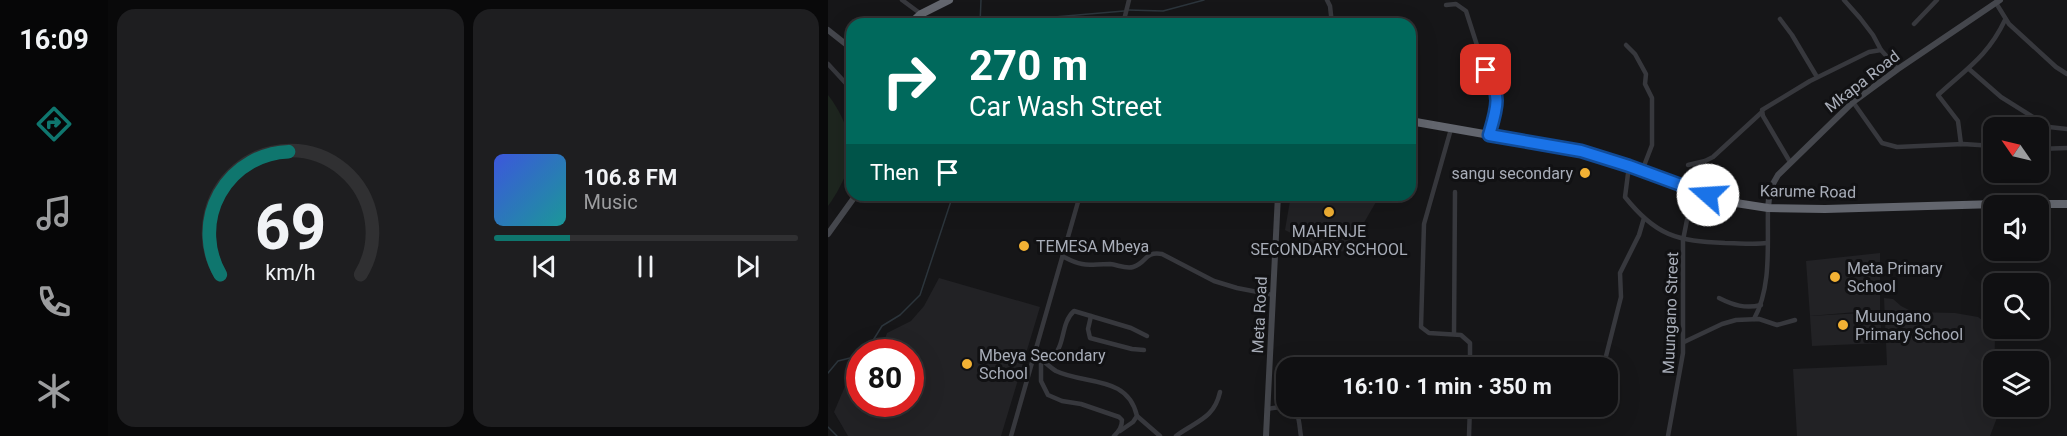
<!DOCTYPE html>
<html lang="en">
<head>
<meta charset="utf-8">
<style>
  :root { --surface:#101012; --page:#1e1e20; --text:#f1f3f6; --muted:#9c9d9f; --line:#303032; --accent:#0f766e }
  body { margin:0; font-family:Roboto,sans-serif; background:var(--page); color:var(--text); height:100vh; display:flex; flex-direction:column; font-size:22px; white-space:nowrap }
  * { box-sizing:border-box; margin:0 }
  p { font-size:20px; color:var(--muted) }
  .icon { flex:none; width:33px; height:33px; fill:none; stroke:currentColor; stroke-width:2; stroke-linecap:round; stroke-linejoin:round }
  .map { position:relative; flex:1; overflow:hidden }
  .panel { display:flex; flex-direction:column; gap:9px; padding:9px; background:#09090a; width:720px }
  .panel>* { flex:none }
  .hud { position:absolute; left:18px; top:18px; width:570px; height:183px; border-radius:18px; box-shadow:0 6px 24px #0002,0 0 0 2px var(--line); background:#00695c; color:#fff; overflow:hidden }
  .needle { width:39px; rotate:304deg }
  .controls { position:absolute; left:1155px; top:117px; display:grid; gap:12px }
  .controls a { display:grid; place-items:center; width:66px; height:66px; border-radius:12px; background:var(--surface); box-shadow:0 6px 24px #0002,0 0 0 2px var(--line); font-size:30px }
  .speed { position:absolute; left:18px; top:339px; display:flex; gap:12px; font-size:30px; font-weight:700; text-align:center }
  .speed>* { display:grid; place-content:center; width:78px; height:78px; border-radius:50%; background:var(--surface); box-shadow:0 6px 24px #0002,0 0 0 2px var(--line); line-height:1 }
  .speed .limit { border:9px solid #d22; background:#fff; color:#111 }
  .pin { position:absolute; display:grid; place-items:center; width:51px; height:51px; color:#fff; margin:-26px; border-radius:12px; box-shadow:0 3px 9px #0006 }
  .me { position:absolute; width:66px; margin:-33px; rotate:289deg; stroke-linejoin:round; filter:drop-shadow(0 0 4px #0008) }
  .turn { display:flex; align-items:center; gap:21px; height:126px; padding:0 24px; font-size:27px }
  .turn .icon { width:78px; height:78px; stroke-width:2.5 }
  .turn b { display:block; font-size:42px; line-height:51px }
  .then { display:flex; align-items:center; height:57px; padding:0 24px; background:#0003; gap:12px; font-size:22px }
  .panel .widget { flex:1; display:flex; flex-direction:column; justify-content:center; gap:9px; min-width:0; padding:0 21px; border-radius:18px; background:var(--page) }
  .panel .dial { align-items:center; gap:0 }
  .dial svg { height:156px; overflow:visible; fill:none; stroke:var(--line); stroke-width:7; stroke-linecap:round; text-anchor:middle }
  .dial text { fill:var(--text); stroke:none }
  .song { display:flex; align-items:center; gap:18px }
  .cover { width:72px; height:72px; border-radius:9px; background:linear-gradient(135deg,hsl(230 70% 55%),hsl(180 70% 35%)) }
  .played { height:6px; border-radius:3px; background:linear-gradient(90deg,var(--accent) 25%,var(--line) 25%) }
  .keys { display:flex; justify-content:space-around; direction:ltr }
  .panel .tiles { flex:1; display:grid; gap:9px; grid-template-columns:repeat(2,1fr) }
  .trip { position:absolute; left:448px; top:357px; width:342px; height:60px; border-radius:18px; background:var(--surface); box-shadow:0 6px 24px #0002,0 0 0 2px var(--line); font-weight:700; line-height:60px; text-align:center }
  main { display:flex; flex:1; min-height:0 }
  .tab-bar { display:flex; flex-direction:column; width:108px; justify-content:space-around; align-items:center; background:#060607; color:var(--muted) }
  .tab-bar .icon { width:42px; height:42px }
  .tab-bar .on { color:var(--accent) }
  .tab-bar b { font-size:27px; color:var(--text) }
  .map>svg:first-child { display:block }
  .built { fill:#222225 }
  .green { fill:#1e261f }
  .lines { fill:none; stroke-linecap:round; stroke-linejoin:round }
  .stream { stroke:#2c353c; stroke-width:1.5 }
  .street { stroke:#37383d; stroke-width:4.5 }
  .secondary { stroke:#45474d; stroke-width:6 }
  .highway { stroke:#63666e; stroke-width:8 }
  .route-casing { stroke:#114b97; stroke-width:15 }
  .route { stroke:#1a73e8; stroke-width:10 }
  .poi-dot { fill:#f2b134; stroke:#111113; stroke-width:2 }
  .labels { text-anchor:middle; stroke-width:6; stroke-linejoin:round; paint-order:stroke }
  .street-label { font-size:16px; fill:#a8adb8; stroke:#111113 }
  .poi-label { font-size:16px; fill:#a8adb8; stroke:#111113; text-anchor:start }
</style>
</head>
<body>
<main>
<nav class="tab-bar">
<b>16:09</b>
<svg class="icon on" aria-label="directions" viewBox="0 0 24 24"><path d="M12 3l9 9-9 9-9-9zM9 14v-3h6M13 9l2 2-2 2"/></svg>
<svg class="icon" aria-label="music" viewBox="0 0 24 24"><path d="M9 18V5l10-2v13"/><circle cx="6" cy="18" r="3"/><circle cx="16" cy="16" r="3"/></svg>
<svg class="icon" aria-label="phone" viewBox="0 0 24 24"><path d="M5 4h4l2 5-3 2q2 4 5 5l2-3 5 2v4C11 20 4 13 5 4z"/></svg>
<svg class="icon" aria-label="climate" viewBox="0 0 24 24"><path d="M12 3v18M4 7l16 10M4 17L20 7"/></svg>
</nav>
<section class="panel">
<div class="tiles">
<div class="widget dial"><svg viewBox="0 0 100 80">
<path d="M14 69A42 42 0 1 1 86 69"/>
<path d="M14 69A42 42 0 0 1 49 6" stroke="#0f766e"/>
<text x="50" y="56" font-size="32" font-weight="700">69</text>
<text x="50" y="72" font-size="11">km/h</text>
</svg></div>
<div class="widget">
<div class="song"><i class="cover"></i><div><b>106.8 FM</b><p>Music</p></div></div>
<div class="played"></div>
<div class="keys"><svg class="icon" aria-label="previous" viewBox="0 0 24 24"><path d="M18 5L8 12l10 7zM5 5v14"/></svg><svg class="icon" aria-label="pause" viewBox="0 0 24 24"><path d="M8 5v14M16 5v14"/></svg><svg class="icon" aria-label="next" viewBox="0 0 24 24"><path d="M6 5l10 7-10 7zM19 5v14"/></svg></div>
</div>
</div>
</section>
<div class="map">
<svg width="1239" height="436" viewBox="0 0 1239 436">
  <rect width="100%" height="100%" fill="#161618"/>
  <g class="built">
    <polygon points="463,195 552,195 519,252 495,249 457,230"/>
    <polygon points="1052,253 1052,310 982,316 978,261"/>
    <polygon points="111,278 212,307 173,436 20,436 6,412 21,377 31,375 32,404 82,404 82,352 52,352 59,333 83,321 96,306"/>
    <polygon points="1056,298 1065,299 1073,306 1085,312 1127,313 1150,317 1167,330 1166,406 1173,407 1162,436 969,436 965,369 1059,365"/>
    <polygon points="1051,312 1055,343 984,346 982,316"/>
  </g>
  <path class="green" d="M0 95C12 110 24 135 23 155 22 170 9 194 0 206Z"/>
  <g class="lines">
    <g class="stream">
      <polyline points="300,10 335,11 376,0"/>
      <polyline points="152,24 153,0"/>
      <polyline points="183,24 191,20 296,11"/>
      <polyline points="0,373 10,361 22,358 44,342 54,326 72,315 92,295 125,195"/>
      <polyline points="0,427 9,436"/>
    </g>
    <g class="street">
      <polyline points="74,0 93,14"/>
      <polyline points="499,0 502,6 504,24"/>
      <polyline points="1016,0 1032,18 1045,35 1053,50 1070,69"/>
      <polyline points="1168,3 1181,24 1228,67 1239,74"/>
      <polyline points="618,5 628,4 638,11 655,64 665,82 669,95 669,108 661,135"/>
      <polyline points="952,19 964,35 989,77"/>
      <polyline points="295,24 301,0"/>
      <polyline points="1086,24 1109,0"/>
      <polyline points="798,45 807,54 818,74 817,84 824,98 824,145 814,171"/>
      <polyline points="0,64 24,90"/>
      <polyline points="1141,69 1173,97 1221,127 1239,129"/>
      <polyline points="1025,102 1054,143 1069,147 1135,144 1166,146"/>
      <polyline points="623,129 596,224 593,327 601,333 633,335 642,343 642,368"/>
      <path d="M1133 144 1130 121 1110 95C1138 69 1160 56 1177 20"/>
      <polyline points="1210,149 1239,148"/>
      <polyline points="962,162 935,116 934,110 982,81 1041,52 1053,50"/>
      <polyline points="860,165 877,161 885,157 934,112"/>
      <path d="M801 166 797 197C828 236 849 241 897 243 911 243 925 245 939 243"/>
      <path d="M236 257C257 268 260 264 282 264 290 265 298 269 305 267 319 263 316 251 334 254L386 281 409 288 445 295"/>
      <path d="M891 298C905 305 917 309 933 305"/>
      <polyline points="263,316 260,329 262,338 304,349 316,350"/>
      <path d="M926 319C944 286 939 244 940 208"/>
      <polyline points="626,334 627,192"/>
      <polyline points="856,342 894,324 908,320 931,319 949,325 967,320"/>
      <path d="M207 355 213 359V381L220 395 234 401 253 404 291 417 294 420C294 427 291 431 286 436"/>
      <path d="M213 359C218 363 223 368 228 371 257 385 300 375 309 416L305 422 292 431"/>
      <path d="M213 359C241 358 229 326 246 311L303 328 319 336"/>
      <polyline points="775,368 793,297 792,273 811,235 816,218"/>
      <path d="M463 406C472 412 471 426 473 436"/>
      <polyline points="439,409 459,406"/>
      <polyline points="309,416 332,436"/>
      <polyline points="183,436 252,195"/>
      <path d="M348 436C368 421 386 419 392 392"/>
      <polyline points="641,436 642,406"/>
      <polyline points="840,436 855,353 855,240 865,190"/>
    </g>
    <g class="secondary">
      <polyline points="0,30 24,49"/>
      <polyline points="940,208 942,189 950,175 1025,102 1070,69 1172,0"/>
      <polyline points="0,234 28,195"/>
      <polyline points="438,436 450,195"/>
    </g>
    <g class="highway">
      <polyline points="82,24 93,14 121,0"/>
      <polyline points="582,121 753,151 797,165 895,201 940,208 997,209 1168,204 1239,204"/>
    </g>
  </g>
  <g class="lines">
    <defs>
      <path id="route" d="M658 70C674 95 669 108 661 135L753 151 801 166 880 195"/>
    </defs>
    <use href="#route" class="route-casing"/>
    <use href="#route" class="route"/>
  </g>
  <g class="poi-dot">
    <circle cx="757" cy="173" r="6"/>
    <circle cx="501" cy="212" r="6"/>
    <circle cx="196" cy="246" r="6"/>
    <circle cx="1007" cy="277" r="6"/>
    <circle cx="1015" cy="325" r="6"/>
    <circle cx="139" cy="364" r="6"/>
  </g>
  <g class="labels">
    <g class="street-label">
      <text transform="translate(1034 81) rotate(-38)" y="6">Mkapa Road</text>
      <text transform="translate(980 191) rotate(1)" y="6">Karume Road</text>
      <text transform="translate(842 313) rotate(-88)" y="6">Muungano Street</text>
      <text transform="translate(431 315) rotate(-87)" y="6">Meta Road</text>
    </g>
    <g class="poi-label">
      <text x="745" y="179" text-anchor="end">sangu secondary</text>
      <text x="501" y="237" text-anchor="middle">MAHENJE<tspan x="501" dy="18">SECONDARY SCHOOL</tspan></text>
      <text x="208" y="252">TEMESA Mbeya</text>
      <text x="1019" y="274">Meta Primary<tspan x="1019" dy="18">School</tspan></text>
      <text x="1027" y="322">Muungano<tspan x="1027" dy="18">Primary School</tspan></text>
      <text x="151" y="361">Mbeya Secondary<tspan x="151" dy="18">School</tspan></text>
    </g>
  </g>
</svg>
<div class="controls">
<a><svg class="needle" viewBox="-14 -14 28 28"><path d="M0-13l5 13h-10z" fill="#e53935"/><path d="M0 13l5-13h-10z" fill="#9c9d9f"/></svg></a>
<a><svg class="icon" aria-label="sound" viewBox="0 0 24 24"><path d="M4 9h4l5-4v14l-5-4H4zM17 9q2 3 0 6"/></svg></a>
<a><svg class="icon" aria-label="search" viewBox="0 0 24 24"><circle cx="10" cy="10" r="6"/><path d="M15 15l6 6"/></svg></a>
<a><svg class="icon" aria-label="layers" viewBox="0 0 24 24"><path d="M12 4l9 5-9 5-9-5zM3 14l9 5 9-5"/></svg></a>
</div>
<div class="speed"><div class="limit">80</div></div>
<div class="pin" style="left:658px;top:70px;background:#d93025"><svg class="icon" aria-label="arrive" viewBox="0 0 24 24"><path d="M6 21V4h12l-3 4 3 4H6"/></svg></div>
<svg class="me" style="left:880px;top:195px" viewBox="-20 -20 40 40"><circle r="19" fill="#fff"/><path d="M0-13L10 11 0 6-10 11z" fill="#1a73e8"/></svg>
<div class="trip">16:10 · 1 min · 350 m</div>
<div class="hud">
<div class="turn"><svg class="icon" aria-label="right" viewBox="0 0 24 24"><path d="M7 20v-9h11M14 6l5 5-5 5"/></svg><div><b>270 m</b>Car Wash Street</div></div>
<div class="then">Then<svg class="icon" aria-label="arrive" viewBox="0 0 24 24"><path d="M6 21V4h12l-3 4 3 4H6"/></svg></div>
</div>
</div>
</main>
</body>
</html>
